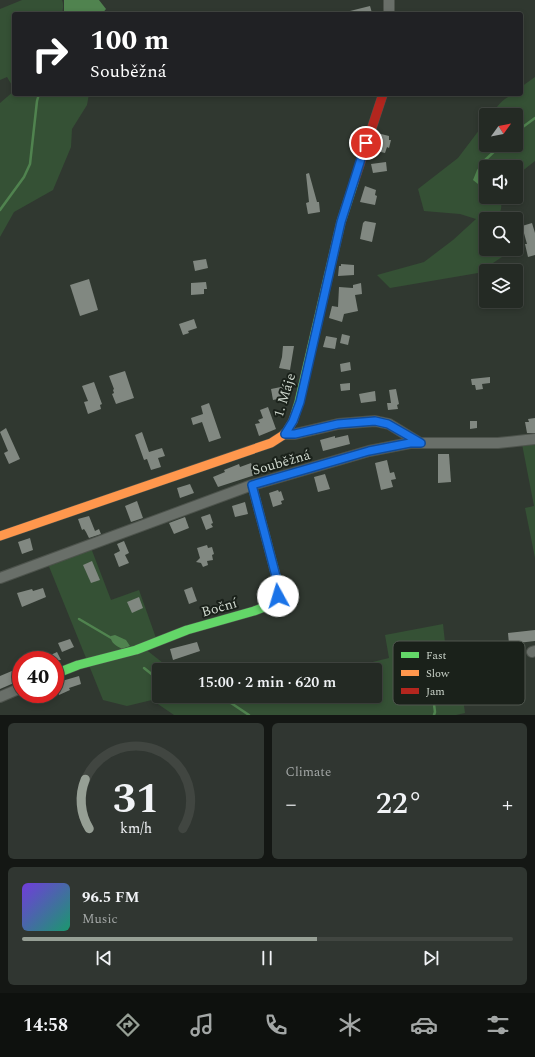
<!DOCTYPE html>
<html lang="en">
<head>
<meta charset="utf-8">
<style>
  :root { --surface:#242a24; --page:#303631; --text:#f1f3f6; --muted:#a3a7a6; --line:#414641; --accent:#969f95 }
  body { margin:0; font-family:Spectral,serif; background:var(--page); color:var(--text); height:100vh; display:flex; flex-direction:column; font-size:15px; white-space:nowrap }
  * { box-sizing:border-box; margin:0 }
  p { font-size:13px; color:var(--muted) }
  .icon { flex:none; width:22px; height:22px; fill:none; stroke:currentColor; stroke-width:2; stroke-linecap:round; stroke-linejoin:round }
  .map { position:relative; height:715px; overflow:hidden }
  .sheet { display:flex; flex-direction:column; gap:8px; padding:8px; background:#141714; flex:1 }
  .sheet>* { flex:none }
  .top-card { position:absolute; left:12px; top:12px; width:511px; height:84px; border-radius:4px; box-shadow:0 2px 6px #0003,0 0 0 1px var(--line); background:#202124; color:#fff; overflow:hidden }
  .needle { width:26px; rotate:57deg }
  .controls { position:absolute; left:479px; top:108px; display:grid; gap:8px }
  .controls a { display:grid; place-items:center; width:44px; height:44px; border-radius:4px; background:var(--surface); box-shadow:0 2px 6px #0003,0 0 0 1px var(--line); font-size:20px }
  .speed { position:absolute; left:12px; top:651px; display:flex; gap:8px; font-size:20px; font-weight:700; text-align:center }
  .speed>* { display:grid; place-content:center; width:52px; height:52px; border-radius:50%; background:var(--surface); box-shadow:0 2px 6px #0003,0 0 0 1px var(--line); line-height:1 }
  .speed .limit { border:6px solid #d22; background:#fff; color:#111 }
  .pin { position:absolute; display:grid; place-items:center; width:34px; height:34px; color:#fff; margin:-17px; border:2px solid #fff; border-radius:50%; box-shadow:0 1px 4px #0007 }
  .me { position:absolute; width:44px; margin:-22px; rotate:354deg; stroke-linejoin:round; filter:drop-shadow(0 0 3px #0008) }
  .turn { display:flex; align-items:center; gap:14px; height:84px; padding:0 12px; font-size:18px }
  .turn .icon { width:52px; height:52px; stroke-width:2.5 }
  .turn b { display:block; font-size:28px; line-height:34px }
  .big { font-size:30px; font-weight:600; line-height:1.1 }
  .sheet .widget { flex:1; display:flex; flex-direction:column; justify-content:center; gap:6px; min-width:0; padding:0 14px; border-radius:6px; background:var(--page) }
  .sheet .dial { align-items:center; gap:0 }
  .dial svg { height:104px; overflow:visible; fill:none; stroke:var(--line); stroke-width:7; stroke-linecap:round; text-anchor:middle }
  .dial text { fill:var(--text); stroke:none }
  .song { display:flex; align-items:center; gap:12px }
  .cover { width:48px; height:48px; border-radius:6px; background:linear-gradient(135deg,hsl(260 70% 55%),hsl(160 70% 35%)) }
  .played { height:4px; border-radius:2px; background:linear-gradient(90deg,var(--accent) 60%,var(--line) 60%) }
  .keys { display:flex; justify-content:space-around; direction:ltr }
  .heat { display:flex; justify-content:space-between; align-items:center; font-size:22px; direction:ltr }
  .sheet .tiles { flex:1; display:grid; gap:8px; grid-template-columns:1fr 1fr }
  .widget:last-child { grid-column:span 2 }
  .trip { position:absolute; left:152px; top:663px; width:230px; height:40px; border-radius:4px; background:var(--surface); box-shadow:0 2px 6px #0003,0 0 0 1px var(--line); font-weight:600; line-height:40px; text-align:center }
  .menu { display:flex; height:64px; justify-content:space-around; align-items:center; background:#0e110e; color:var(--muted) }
  .menu .icon { width:28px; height:28px }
  .menu .active { color:var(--accent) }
  .menu b { font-size:18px; color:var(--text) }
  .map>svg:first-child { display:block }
  .green { fill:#355135 }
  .water { fill:#50834f }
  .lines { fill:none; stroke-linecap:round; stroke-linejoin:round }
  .stream { stroke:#50834f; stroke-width:2.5 }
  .building { fill:#818881 }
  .street-casing { stroke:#4d534c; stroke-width:12 }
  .fast-casing { stroke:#4d534c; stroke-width:10 }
  .slow-casing { stroke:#4d534c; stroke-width:10 }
  .jam-casing { stroke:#4d534c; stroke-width:10 }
  .street { stroke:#696f69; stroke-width:10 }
  .fast { stroke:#63d668; stroke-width:9 }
  .slow { stroke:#ff974d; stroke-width:9 }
  .jam { stroke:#b3261e; stroke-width:9 }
  .route-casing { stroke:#114b97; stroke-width:10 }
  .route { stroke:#1a73e8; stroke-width:7 }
  .labels { text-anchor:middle; stroke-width:4; stroke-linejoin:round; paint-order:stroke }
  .street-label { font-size:14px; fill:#cdd6cc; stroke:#1a211a }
  .key { fill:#1a211a; stroke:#50574f; stroke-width:1 }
  .key-label { font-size:11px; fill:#cdd6cc }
</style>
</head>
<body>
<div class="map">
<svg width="535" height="715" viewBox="0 0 535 715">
  <rect width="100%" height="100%" fill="#303830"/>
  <g class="green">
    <path d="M22 0H62C64 5 63 9 62 14H14L13 87 7 77 0 80V9Z"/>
    <path d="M535 77V161L516 176V167H486V197H502L501 209 498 219H486V249H500L502 257 478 273 390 288 377 275 424 262 453 240 476 219 460 214 424 211 418 189 458 158 486 121V145H516V115H491C500 103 505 94 521 94V87Z"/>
    <polygon points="14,91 14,94 89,94 87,105 72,129 71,147 53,190 14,212 0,237 0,103"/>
    <polygon points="535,442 535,558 525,508 534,506 522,444"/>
    <polygon points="91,548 111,600 139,590 156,638 139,644 168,667 174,670 159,670 159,696 375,696 375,670 340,670 389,658 385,635 443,624 447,661 458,662 465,713 456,715 174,715 152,700 127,706 103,700 48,564"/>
  </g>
  <g class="water">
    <polygon points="64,0 99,0 106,9 102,14 64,14"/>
    <polygon points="482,163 487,167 486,167 486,179 478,184 473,180 477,170"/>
    <path d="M115 635 126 640 130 646 122 649C117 646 110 643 111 636Z"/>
  </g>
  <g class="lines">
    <g class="stream">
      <polyline points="516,132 535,118"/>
      <polyline points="482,163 501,145"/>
      <polyline points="0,210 24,177 30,164 37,101 39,94"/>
      <polyline points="79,619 113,639"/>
      <polyline points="429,665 435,712 434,715"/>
      <polyline points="144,668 159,680"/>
      <polyline points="205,696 231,703 249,715"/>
    </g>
  </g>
  <g class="building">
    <polygon points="370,6 372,13 347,14 346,12"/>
    <polygon points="377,133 389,136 389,140 391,140 389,148 387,147 385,153 373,150"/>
    <polygon points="386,162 387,171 373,173 371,164"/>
    <polygon points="309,173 317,202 319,202 320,212 308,214 306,203 309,202 306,174"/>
    <polygon points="365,186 376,190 375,195 377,196 375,205 360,202"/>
    <polygon points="365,221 376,223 372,242 360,239 363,223"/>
    <polygon points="532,223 535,233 535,255 528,257 525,244 527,244 522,226"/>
    <polygon points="206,259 208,268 195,271 193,261"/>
    <polygon points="341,264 354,265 354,275 338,276 339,266 341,266"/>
    <polygon points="89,279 98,310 80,316 70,285"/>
    <polygon points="206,282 207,289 204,289 204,294 191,295 191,283"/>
    <polygon points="361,283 362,294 355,295 358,311 344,314 342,322 329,318 332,306 338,307 339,287 353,288 353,285"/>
    <polygon points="194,319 197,328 188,331 189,333 183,335 179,324"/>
    <polygon points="342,334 350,336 348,345 340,343"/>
    <polygon points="326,336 337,338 335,349 323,347"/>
    <polygon points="283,346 294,346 290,370 279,368 282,357"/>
    <polygon points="350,362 351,370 341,372 340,364"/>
    <polygon points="125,371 134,398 116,404 112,394 114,393 113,390 114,389 109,376"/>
    <polygon points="490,377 490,383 482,384 483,389 476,390 475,385 472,385 471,379"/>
    <polygon points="94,382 102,404 100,405 101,409 88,414 84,402 88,401 82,386"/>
    <polygon points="350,383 350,390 341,391 340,384"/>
    <polygon points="286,386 287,397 273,400 271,389"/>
    <polygon points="396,389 399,404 397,405 398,409 388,410 387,403 391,403 389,390"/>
    <polygon points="375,391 376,401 361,403 359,394"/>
    <polygon points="209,403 221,438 209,442 202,422 193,425 191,418 203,414 201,406"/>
    <polygon points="268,407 276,429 259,436 255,424 260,423 258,420 263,418 260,410"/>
    <polygon points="535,418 535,433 527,433 525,422 529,422 528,419"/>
    <polygon points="470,421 477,421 477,428 470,429"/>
    <polygon points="6,428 20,459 9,464 4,453 8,451 0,432"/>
    <polygon points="142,432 149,452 162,448 165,456 158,458 161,467 151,470 147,459 144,460 135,435"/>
    <polygon points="348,435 350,444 323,451 320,440 335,436 335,438"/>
    <polygon points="438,454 449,454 451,482 438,483"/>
    <polygon points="387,460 390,473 394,472 396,479 391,480 393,487 381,490 375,463"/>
    <polygon points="251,463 255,475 218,487 213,477 225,472 224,470 239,464 240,467"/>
    <polygon points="325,474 330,489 318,492 314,477"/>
    <polygon points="190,484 194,493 180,498 177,488"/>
    <polygon points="278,490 279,492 281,491 284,500 281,501 282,504 273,507 269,493"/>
    <polygon points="137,501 143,518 131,522 125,506"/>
    <polygon points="245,502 248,514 235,517 232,506"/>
    <polygon points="210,514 213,523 211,524 213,527 206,530 201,517"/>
    <polygon points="89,516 95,531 99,529 101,534 89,538 86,532 84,529 82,530 78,519"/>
    <polygon points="185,517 189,528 174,534 169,523"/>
    <polygon points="30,538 33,550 22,554 18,542"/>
    <polygon points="124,541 129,553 125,555 129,563 119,567 114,554 120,551 117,544"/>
    <polygon points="207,545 208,548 212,547 214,554 212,555 213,560 207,561 208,565 203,567 201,563 196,562 200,558 197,548"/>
    <polygon points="92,561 100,580 91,583 83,565"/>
    <polygon points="192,587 197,601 189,604 184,590"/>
    <polygon points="43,588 46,597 22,607 17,593 32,589 33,591"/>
    <polygon points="139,597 143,608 132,613 127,602"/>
    <polygon points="535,630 535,641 509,644 508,633"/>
    <polygon points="70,639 74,647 62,652 58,643"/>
    <polygon points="197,642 200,651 173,660 170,649"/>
    <polygon points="57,652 61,660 40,660"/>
    <polygon points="19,668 21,674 21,680 0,689 0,676"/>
    <polygon points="79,676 81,684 69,688 70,690 59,695 55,683"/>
  </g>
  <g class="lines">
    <defs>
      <g id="street">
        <polyline points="389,14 389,0"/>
        <polyline points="285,434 295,434 338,424 375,421 389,424 420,443"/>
        <polyline points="0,578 252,485 369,451 410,443 498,443 535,439"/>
        <polyline points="532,652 535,651"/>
        <polyline points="0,697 21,688"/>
      </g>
      <g id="fast">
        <polyline points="293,421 299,402 341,222 354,182"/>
        <polyline points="55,674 78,665 136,650 187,630 254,611 272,604 278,596 278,584 252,485"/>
      </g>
      <polyline id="slow" points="0,536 271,443 285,434 293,421"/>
      <polyline id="jam" points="354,182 383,94"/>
    </defs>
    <use href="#street" class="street-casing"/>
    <use href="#fast" class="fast-casing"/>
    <use href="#slow" class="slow-casing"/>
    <use href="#jam" class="jam-casing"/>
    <use href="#street" class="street"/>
    <use href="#fast" class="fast"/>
    <use href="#slow" class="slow"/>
    <use href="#jam" class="jam"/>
  </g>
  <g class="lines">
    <defs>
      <polyline id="route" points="278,596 278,584 252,485 369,451 410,443 421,443 388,424 375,421 338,424 295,434 285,434 293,421 300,402 341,222 366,143"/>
    </defs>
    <use href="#route" class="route-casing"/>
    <use href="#route" class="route"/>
  </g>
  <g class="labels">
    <g class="street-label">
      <text transform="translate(284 395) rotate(-73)" y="5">1. Máje</text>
      <text transform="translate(281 462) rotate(-16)" y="5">Souběžná</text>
      <text transform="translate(219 607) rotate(-16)" y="5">Boční</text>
    </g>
  </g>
  <rect x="393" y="641" width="132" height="64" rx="6" class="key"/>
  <rect x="401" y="652" width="18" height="6" fill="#63d668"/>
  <rect x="401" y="670" width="18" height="6" fill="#ff974d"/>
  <rect x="401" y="688" width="18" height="6" fill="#b3261e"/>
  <g class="key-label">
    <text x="426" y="659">Fast</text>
    <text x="426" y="677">Slow</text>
    <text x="426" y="695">Jam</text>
  </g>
</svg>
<div class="controls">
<a><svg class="needle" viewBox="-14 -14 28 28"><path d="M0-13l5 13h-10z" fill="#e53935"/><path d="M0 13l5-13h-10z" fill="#a3a7a6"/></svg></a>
<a><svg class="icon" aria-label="sound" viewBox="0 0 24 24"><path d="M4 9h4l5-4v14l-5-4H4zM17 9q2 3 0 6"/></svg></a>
<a><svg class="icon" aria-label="search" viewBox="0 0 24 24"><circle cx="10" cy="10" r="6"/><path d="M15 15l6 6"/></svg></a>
<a><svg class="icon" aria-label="layers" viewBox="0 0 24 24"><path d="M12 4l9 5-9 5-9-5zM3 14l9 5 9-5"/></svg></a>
</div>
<div class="speed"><div class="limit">40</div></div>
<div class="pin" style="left:366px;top:143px;background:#d93025"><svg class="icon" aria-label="arrive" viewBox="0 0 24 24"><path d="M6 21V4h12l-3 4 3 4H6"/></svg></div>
<svg class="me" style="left:278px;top:596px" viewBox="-20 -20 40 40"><circle r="19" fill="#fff"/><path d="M0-13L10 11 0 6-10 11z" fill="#1a73e8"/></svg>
<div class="trip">15:00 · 2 min · 620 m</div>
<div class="top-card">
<div class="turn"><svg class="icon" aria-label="right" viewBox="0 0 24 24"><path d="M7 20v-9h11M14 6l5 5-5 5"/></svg><div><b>100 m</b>Souběžná</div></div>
</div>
</div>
<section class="sheet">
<div class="tiles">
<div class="widget dial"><svg viewBox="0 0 100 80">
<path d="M14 69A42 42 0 1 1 86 69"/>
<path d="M14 69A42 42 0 0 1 11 31" stroke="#969f95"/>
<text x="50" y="56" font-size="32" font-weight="700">31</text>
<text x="50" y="72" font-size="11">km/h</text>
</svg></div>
<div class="widget"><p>Climate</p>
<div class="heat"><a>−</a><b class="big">22°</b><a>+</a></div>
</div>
<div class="widget">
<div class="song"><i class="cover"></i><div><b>96.5 FM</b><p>Music</p></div></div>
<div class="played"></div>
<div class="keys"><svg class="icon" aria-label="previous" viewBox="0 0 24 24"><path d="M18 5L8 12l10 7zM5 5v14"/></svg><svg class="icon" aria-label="pause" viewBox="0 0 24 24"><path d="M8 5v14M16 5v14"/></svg><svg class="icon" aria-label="next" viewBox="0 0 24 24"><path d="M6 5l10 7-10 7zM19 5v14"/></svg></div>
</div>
</div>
</section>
<nav class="menu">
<b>14:58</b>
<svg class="icon active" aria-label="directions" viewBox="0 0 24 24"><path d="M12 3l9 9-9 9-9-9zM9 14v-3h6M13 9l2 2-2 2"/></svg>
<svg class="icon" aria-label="music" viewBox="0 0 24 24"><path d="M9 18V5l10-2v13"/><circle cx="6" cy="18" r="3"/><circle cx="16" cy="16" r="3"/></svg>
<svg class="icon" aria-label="phone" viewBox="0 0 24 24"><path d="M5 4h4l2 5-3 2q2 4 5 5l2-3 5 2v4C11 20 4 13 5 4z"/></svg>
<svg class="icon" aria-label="climate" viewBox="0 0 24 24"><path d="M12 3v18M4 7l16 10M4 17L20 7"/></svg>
<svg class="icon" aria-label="car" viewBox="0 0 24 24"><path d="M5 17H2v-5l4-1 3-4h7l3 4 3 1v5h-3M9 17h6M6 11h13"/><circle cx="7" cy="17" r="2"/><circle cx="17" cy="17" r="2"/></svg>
<svg class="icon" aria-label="filters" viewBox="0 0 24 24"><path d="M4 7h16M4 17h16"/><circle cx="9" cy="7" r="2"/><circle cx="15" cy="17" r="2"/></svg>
</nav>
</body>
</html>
